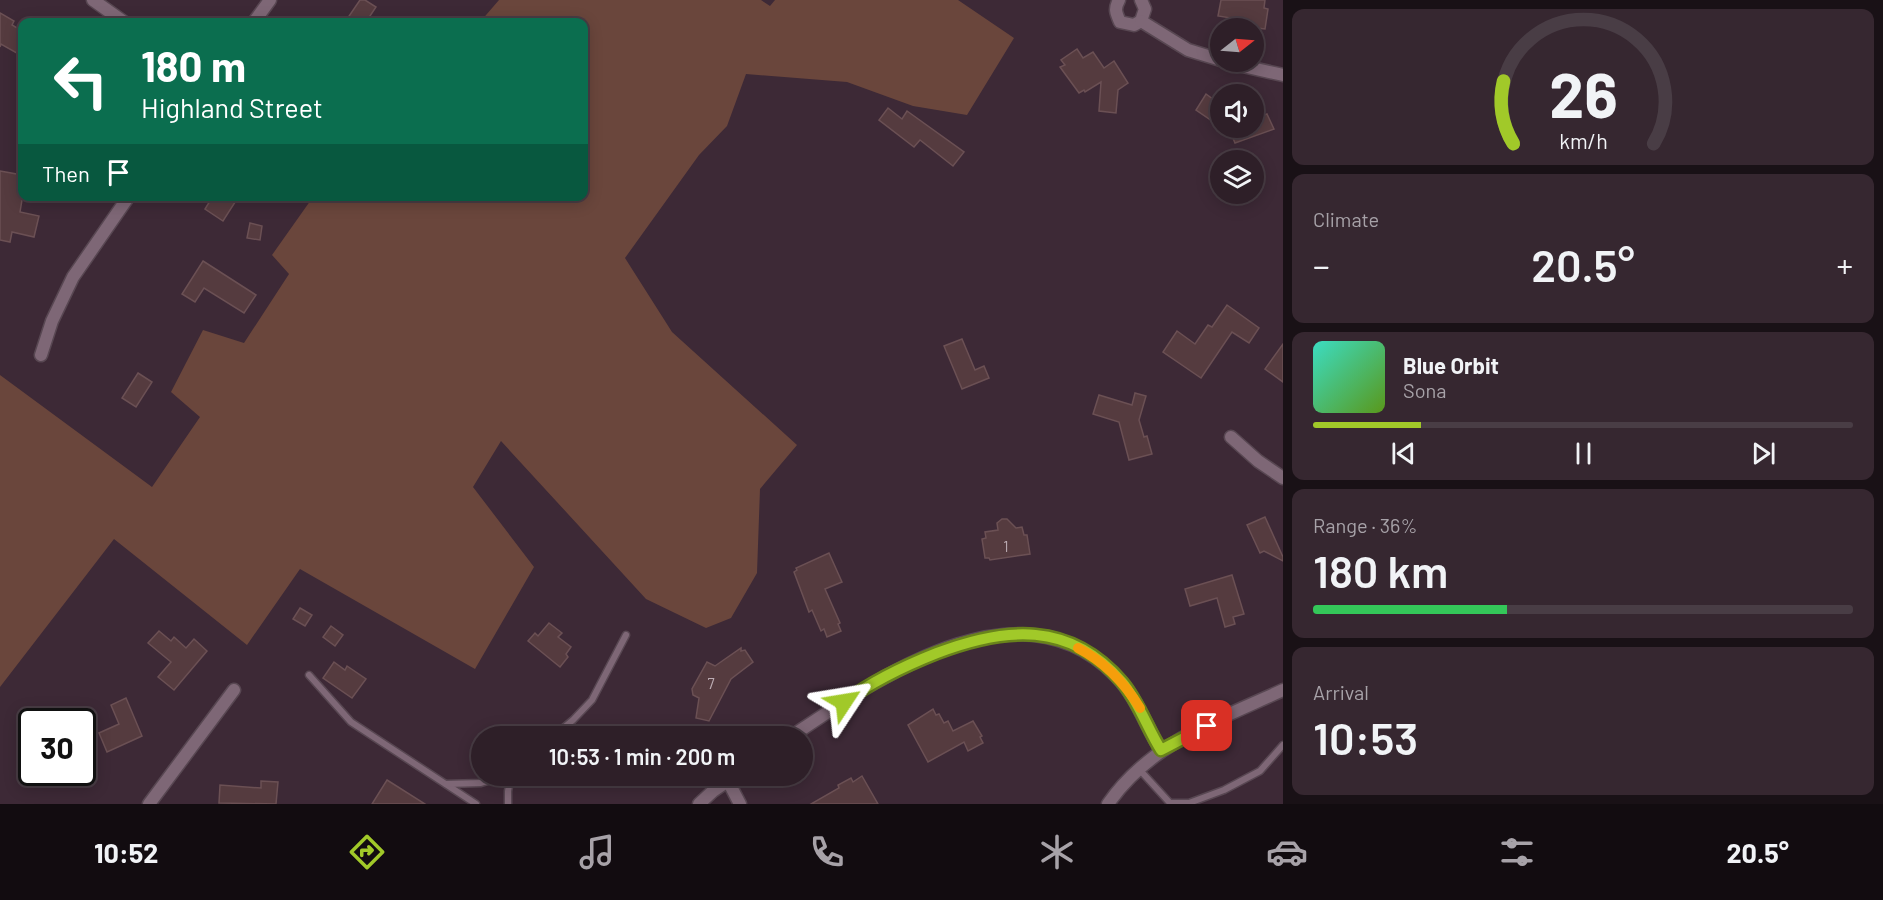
<!DOCTYPE html>
<html lang="en">
<head>
<meta charset="utf-8">
<style>
  :root { --surface:#2e1f28; --page:#362730; --text:#f1f3f6; --muted:#a7a2a8; --line:#493d45; --accent:#a1c929 }
  body { margin:0; font-family:Barlow,sans-serif; background:var(--page); color:var(--text); height:100vh; display:flex; flex-direction:column; font-size:22px; white-space:nowrap }
  * { box-sizing:border-box; margin:0 }
  p { font-size:20px; color:var(--muted) }
  .icon { flex:none; width:33px; height:33px; fill:none; stroke:currentColor; stroke-width:2; stroke-linecap:round; stroke-linejoin:round }
  .map { position:relative; flex:1; overflow:hidden }
  .details { display:flex; flex-direction:column; gap:9px; padding:9px; background:#191116; width:600px }
  .details>* { flex:none }
  .hud { position:absolute; left:18px; top:18px; width:570px; height:183px; border-radius:12px; box-shadow:0 3px 15px #0003,0 0 0 2px var(--line); background:#0b6e4f; color:#fff; overflow:hidden }
  .needle { width:39px; rotate:73deg }
  .controls { position:absolute; left:1210px; top:18px; display:grid; gap:12px }
  .controls a { display:grid; place-items:center; width:54px; height:54px; border-radius:50%; background:var(--surface); box-shadow:0 3px 15px #0003,0 0 0 2px var(--line); font-size:30px }
  .speed { position:absolute; left:18px; top:708px; display:flex; gap:12px; font-size:30px; font-weight:700; text-align:center }
  .speed>* { display:grid; place-content:center; width:78px; height:78px; border-radius:50%; background:var(--surface); box-shadow:0 3px 15px #0003,0 0 0 2px var(--line); line-height:1 }
  .speed .limit { border:3px solid #111; border-radius:9px; background:#fff; color:#111 }
  .pin { position:absolute; display:grid; place-items:center; width:51px; height:51px; color:#fff; margin:-26px; border-radius:12px; box-shadow:0 3px 9px #0006 }
  .me { position:absolute; width:66px; margin:-33px; rotate:57deg; stroke-linejoin:round; filter:drop-shadow(0 0 4px #0008) }
  .turn { display:flex; align-items:center; gap:21px; height:126px; padding:0 24px; font-size:27px }
  .turn .icon { width:78px; height:78px; stroke-width:2.5 }
  .turn b { display:block; font-size:42px; line-height:51px }
  .then { display:flex; align-items:center; height:57px; padding:0 24px; background:#0003; gap:12px; font-size:22px }
  .big { font-size:45px; font-weight:600; line-height:1.1 }
  .details .card { flex:1; display:flex; flex-direction:column; justify-content:center; gap:9px; min-width:0; padding:0 21px; border-radius:12px; background:var(--page) }
  .details .dial { align-items:center; gap:0 }
  .dial svg { height:156px; overflow:visible; fill:none; stroke:var(--line); stroke-width:7; stroke-linecap:round; text-anchor:middle }
  .dial text { fill:var(--text); stroke:none }
  .song { display:flex; align-items:center; gap:18px }
  .cover { width:72px; height:72px; border-radius:9px; background:linear-gradient(135deg,hsl(170 70% 55%),hsl(90 70% 35%)) }
  .played { height:6px; border-radius:3px; background:linear-gradient(90deg,var(--accent) 20%,var(--line) 20%) }
  .keys { display:flex; justify-content:space-around; direction:ltr }
  .heat { display:flex; justify-content:space-between; align-items:center; font-size:33px; direction:ltr }
  .charge { height:9px; border-radius:4px; background:linear-gradient(90deg,#34c759 36%,var(--line) 0) }
  .trip { position:absolute; left:471px; top:726px; width:342px; height:60px; border-radius:30px; background:var(--surface); box-shadow:0 3px 15px #0003,0 0 0 2px var(--line); font-weight:600; line-height:60px; text-align:center }
  .menu { display:flex; height:96px; justify-content:space-around; align-items:center; background:#120c10; color:var(--muted) }
  .menu .icon { width:42px; height:42px }
  .menu .on { color:var(--accent) }
  .menu b { font-size:27px; color:var(--text) }
  main { display:flex; flex:1; min-height:0 }
  .map>svg:first-child { display:block }
  .green { fill:#6a463c }
  .building { fill:#553b3f; stroke:#6b5054; stroke-width:1.5 }
  .lines { fill:none; stroke-linecap:round; stroke-linejoin:round }
  .lane-casing { stroke:#584752; stroke-width:9 }
  .street-casing { stroke:#584752; stroke-width:15 }
  .lane { stroke:#7e6776; stroke-width:6 }
  .street { stroke:#7e6776; stroke-width:12 }
  .route-casing { stroke:#69831b; stroke-width:15 }
  .route { stroke:#a1c929; stroke-width:10 }
  .slow { stroke:#f59e0b; stroke-width:10 }
  .labels { text-anchor:middle; stroke-width:6; stroke-linejoin:round; paint-order:stroke }
  .number-label { font-size:15px; fill:#bcacb3 }
</style>
</head>
<body>
<main>
<div class="map">
<svg width="1283" height="804" viewBox="0 0 1283 804">
  <rect width="100%" height="100%" fill="#3d2936"/>
  <polygon class="green" points="499,0 761,0 770,6 775,0 958,0 1014,38 967,115 913,106 847,82 746,74 727,126 699,155 625,258 672,332 797,445 760,489 757,573 731,618 706,628 646,599 501,441 473,487 534,567 475,669 300,569 247,645 114,539 0,687 0,375 152,487 200,417 171,392 203,330 244,343 289,274 272,255 313,197 584,196 584,22 480,22"/>
  <g class="building">
    <polygon points="360,0 365,0 376,7 366,22 345,22"/>
    <polygon points="1221,0 1265,0 1264,8 1268,9 1265,29 1249,27 1250,21 1218,16"/>
    <polygon points="0,13 14,21 12,25 22,31 22,56 1,44 0,47"/>
    <polygon points="1077,49 1083,58 1093,52 1104,68 1114,61 1128,83 1118,90 1116,113 1099,111 1101,82 1085,92 1084,90 1079,93 1060,67 1065,65 1061,60"/>
    <polygon points="1206,94 1221,105 1221,127 1196,110"/>
    <polygon points="888,108 902,119 907,111 964,152 953,166 920,140 914,147 879,120"/>
    <polygon points="1267,114 1274,129 1235,143 1229,128 1254,128 1254,119"/>
    <polygon points="0,171 22,175 22,200 20,212 39,216 34,237 12,232 10,242 0,240"/>
    <polygon points="213,196 239,196 223,221 205,209"/>
    <polygon points="250,223 262,226 260,240 247,238"/>
    <polygon points="203,261 256,295 244,313 204,288 195,302 182,294"/>
    <polygon points="1227,305 1259,328 1249,343 1232,332 1201,378 1163,352 1177,331 1195,344 1208,325 1212,327"/>
    <polygon points="962,339 975,370 984,366 989,378 962,389 944,346"/>
    <polygon points="1283,344 1283,382 1265,369"/>
    <polygon points="138,373 152,382 136,407 122,398"/>
    <polygon points="1135,393 1146,396 1139,420 1144,437 1147,436 1152,454 1129,460 1119,422 1093,414 1099,395 1132,405"/>
    <polygon points="1265,517 1283,557 1283,561 1264,551 1260,553 1247,525"/>
    <polygon points="1007,519 1016,528 1022,527 1024,535 1027,535 1030,554 990,560 989,558 985,558 982,539 986,538 985,532 998,530 997,523 1002,519"/>
    <polygon points="829,553 842,582 825,589 840,623 838,624 841,631 827,637 824,629 821,631 812,610 809,612 794,572 797,570 796,568"/>
    <polygon points="1232,575 1244,614 1233,617 1235,624 1225,627 1217,598 1190,606 1185,589"/>
    <polygon points="300,608 312,615 305,626 293,619"/>
    <polygon points="549,623 562,633 558,637 571,647 566,654 568,657 560,667 528,641 535,633 538,636"/>
    <polygon points="331,626 343,635 335,646 323,637"/>
    <polygon points="159,631 171,641 174,637 186,648 194,639 207,651 174,690 158,677 171,662 148,643"/>
    <polygon points="741,648 741,651 745,650 753,662 731,679 709,721 696,718 699,698 693,695 692,689 707,662 715,666"/>
    <polygon points="334,662 345,670 347,666 366,679 352,698 323,678"/>
    <polygon points="126,698 142,736 107,752 99,733 119,724 111,705"/>
    <polygon points="933,709 936,715 939,714 944,723 948,721 953,731 973,721 982,736 980,737 983,743 968,751 964,742 928,762 908,725"/>
    <polygon points="862,776 878,804 811,804 839,788 838,785 851,778 853,782"/>
    <polygon points="387,780 425,804 372,804"/>
    <polygon points="261,781 278,782 276,804 219,803 220,785 261,788"/>
  </g>
  <g class="lines">
    <defs>
      <g id="lane">
        <polyline points="309,675 351,722 476,804"/>
        <polyline points="554,736 573,720 592,700 626,635"/>
        <polyline points="1138,768 1170,803 1189,803 1224,790 1260,771 1283,745"/>
        <polyline points="446,784 481,783 504,776"/>
        <polyline points="508,804 508,791 511,776"/>
      </g>
      <g id="street">
        <polyline points="93,0 124,22"/>
        <path d="M1119 0C1114 9 1116 13 1120 22L1134 25 1141 21 1145 9 1141 0"/>
        <polyline points="1141,21 1188,50 1221,60"/>
        <polyline points="254,22 270,0"/>
        <polyline points="1225,62 1283,75"/>
        <polyline points="41,355 52,321 73,277 129,196"/>
        <polyline points="1231,437 1258,461 1283,478"/>
        <path d="M792 736C880 677 1020 577 1116 676 1137 697 1145 725 1161 750"/>
        <polyline points="728,781 740,804"/>
        <polyline points="149,804 234,690"/>
        <polyline points="699,804 713,791 735,776"/>
        <path d="M1108 804C1150 743 1218 720 1283 690"/>
      </g>
    </defs>
    <use href="#lane" class="lane-casing"/>
    <use href="#street" class="street-casing"/>
    <use href="#lane" class="lane"/>
    <use href="#street" class="street"/>
  </g>
  <g class="lines">
    <defs>
      <path id="route" d="M844 702C873 681 904 666 937 653 1005 627 1070 621 1122 682 1139 702 1147 728 1161 750L1207 726"/>
    </defs>
    <use href="#route" class="route-casing"/>
    <use href="#route" class="route"/>
    <path class="slow" d="M1078 648C1105 662 1124 682 1140 708"/>
  </g>
  <g class="labels">
    <g class="number-label">
      <text x="1006" y="552">1</text>
      <text x="711" y="689">7</text>
    </g>
  </g>
</svg>
<div class="controls">
<a><svg class="needle" viewBox="-14 -14 28 28"><path d="M0-13l5 13h-10z" fill="#e53935"/><path d="M0 13l5-13h-10z" fill="#a7a2a8"/></svg></a>
<a><svg class="icon" aria-label="sound" viewBox="0 0 24 24"><path d="M4 9h4l5-4v14l-5-4H4zM17 9q2 3 0 6"/></svg></a>
<a><svg class="icon" aria-label="layers" viewBox="0 0 24 24"><path d="M12 4l9 5-9 5-9-5zM3 14l9 5 9-5"/></svg></a>
</div>
<div class="speed"><div class="limit">30</div></div>
<div class="pin" style="left:1207px;top:726px;background:#d93025"><svg class="icon" aria-label="arrive" viewBox="0 0 24 24"><path d="M6 21V4h12l-3 4 3 4H6"/></svg></div>
<svg class="me" style="left:844px;top:702px" viewBox="-20 -20 40 40"><path d="M0-17L14 15 0 8-14 15z" fill="#a1c929" stroke="#fff" stroke-width="4"/></svg>
<div class="trip">10:53 · 1 min · 200 m</div>
<div class="hud">
<div class="turn"><svg class="icon" aria-label="left" viewBox="0 0 24 24"><path d="M17 20v-9H6M10 6l-5 5 5 5"/></svg><div><b>180 m</b>Highland Street</div></div>
<div class="then">Then<svg class="icon" aria-label="arrive" viewBox="0 0 24 24"><path d="M6 21V4h12l-3 4 3 4H6"/></svg></div>
</div>
</div>
<section class="details">
<div class="card dial"><svg viewBox="0 0 100 80">
<path d="M14 69A42 42 0 1 1 86 69"/>
<path d="M14 69A42 42 0 0 1 9 37" stroke="#a1c929"/>
<text x="50" y="56" font-size="32" font-weight="700">26</text>
<text x="50" y="72" font-size="11">km/h</text>
</svg></div>
<div class="card"><p>Climate</p>
<div class="heat"><a>−</a><b class="big">20.5°</b><a>+</a></div>
</div>
<div class="card">
<div class="song"><i class="cover"></i><div><b>Blue Orbit</b><p>Sona</p></div></div>
<div class="played"></div>
<div class="keys"><svg class="icon" aria-label="previous" viewBox="0 0 24 24"><path d="M18 5L8 12l10 7zM5 5v14"/></svg><svg class="icon" aria-label="pause" viewBox="0 0 24 24"><path d="M8 5v14M16 5v14"/></svg><svg class="icon" aria-label="next" viewBox="0 0 24 24"><path d="M6 5l10 7-10 7zM19 5v14"/></svg></div>
</div>
<div class="card"><p>Range · 36%</p><b class="big">180 km</b><div class="charge"></div></div>
<div class="card"><p>Arrival</p><b class="big">10:53</b></div>
</section>
</main>
<nav class="menu">
<b>10:52</b>
<svg class="icon on" aria-label="directions" viewBox="0 0 24 24"><path d="M12 3l9 9-9 9-9-9zM9 14v-3h6M13 9l2 2-2 2"/></svg>
<svg class="icon" aria-label="music" viewBox="0 0 24 24"><path d="M9 18V5l10-2v13"/><circle cx="6" cy="18" r="3"/><circle cx="16" cy="16" r="3"/></svg>
<svg class="icon" aria-label="phone" viewBox="0 0 24 24"><path d="M5 4h4l2 5-3 2q2 4 5 5l2-3 5 2v4C11 20 4 13 5 4z"/></svg>
<svg class="icon" aria-label="climate" viewBox="0 0 24 24"><path d="M12 3v18M4 7l16 10M4 17L20 7"/></svg>
<svg class="icon" aria-label="car" viewBox="0 0 24 24"><path d="M5 17H2v-5l4-1 3-4h7l3 4 3 1v5h-3M9 17h6M6 11h13"/><circle cx="7" cy="17" r="2"/><circle cx="17" cy="17" r="2"/></svg>
<svg class="icon" aria-label="filters" viewBox="0 0 24 24"><path d="M4 7h16M4 17h16"/><circle cx="9" cy="7" r="2"/><circle cx="15" cy="17" r="2"/></svg>
<b>20.5°</b>
</nav>
</body>
</html>
